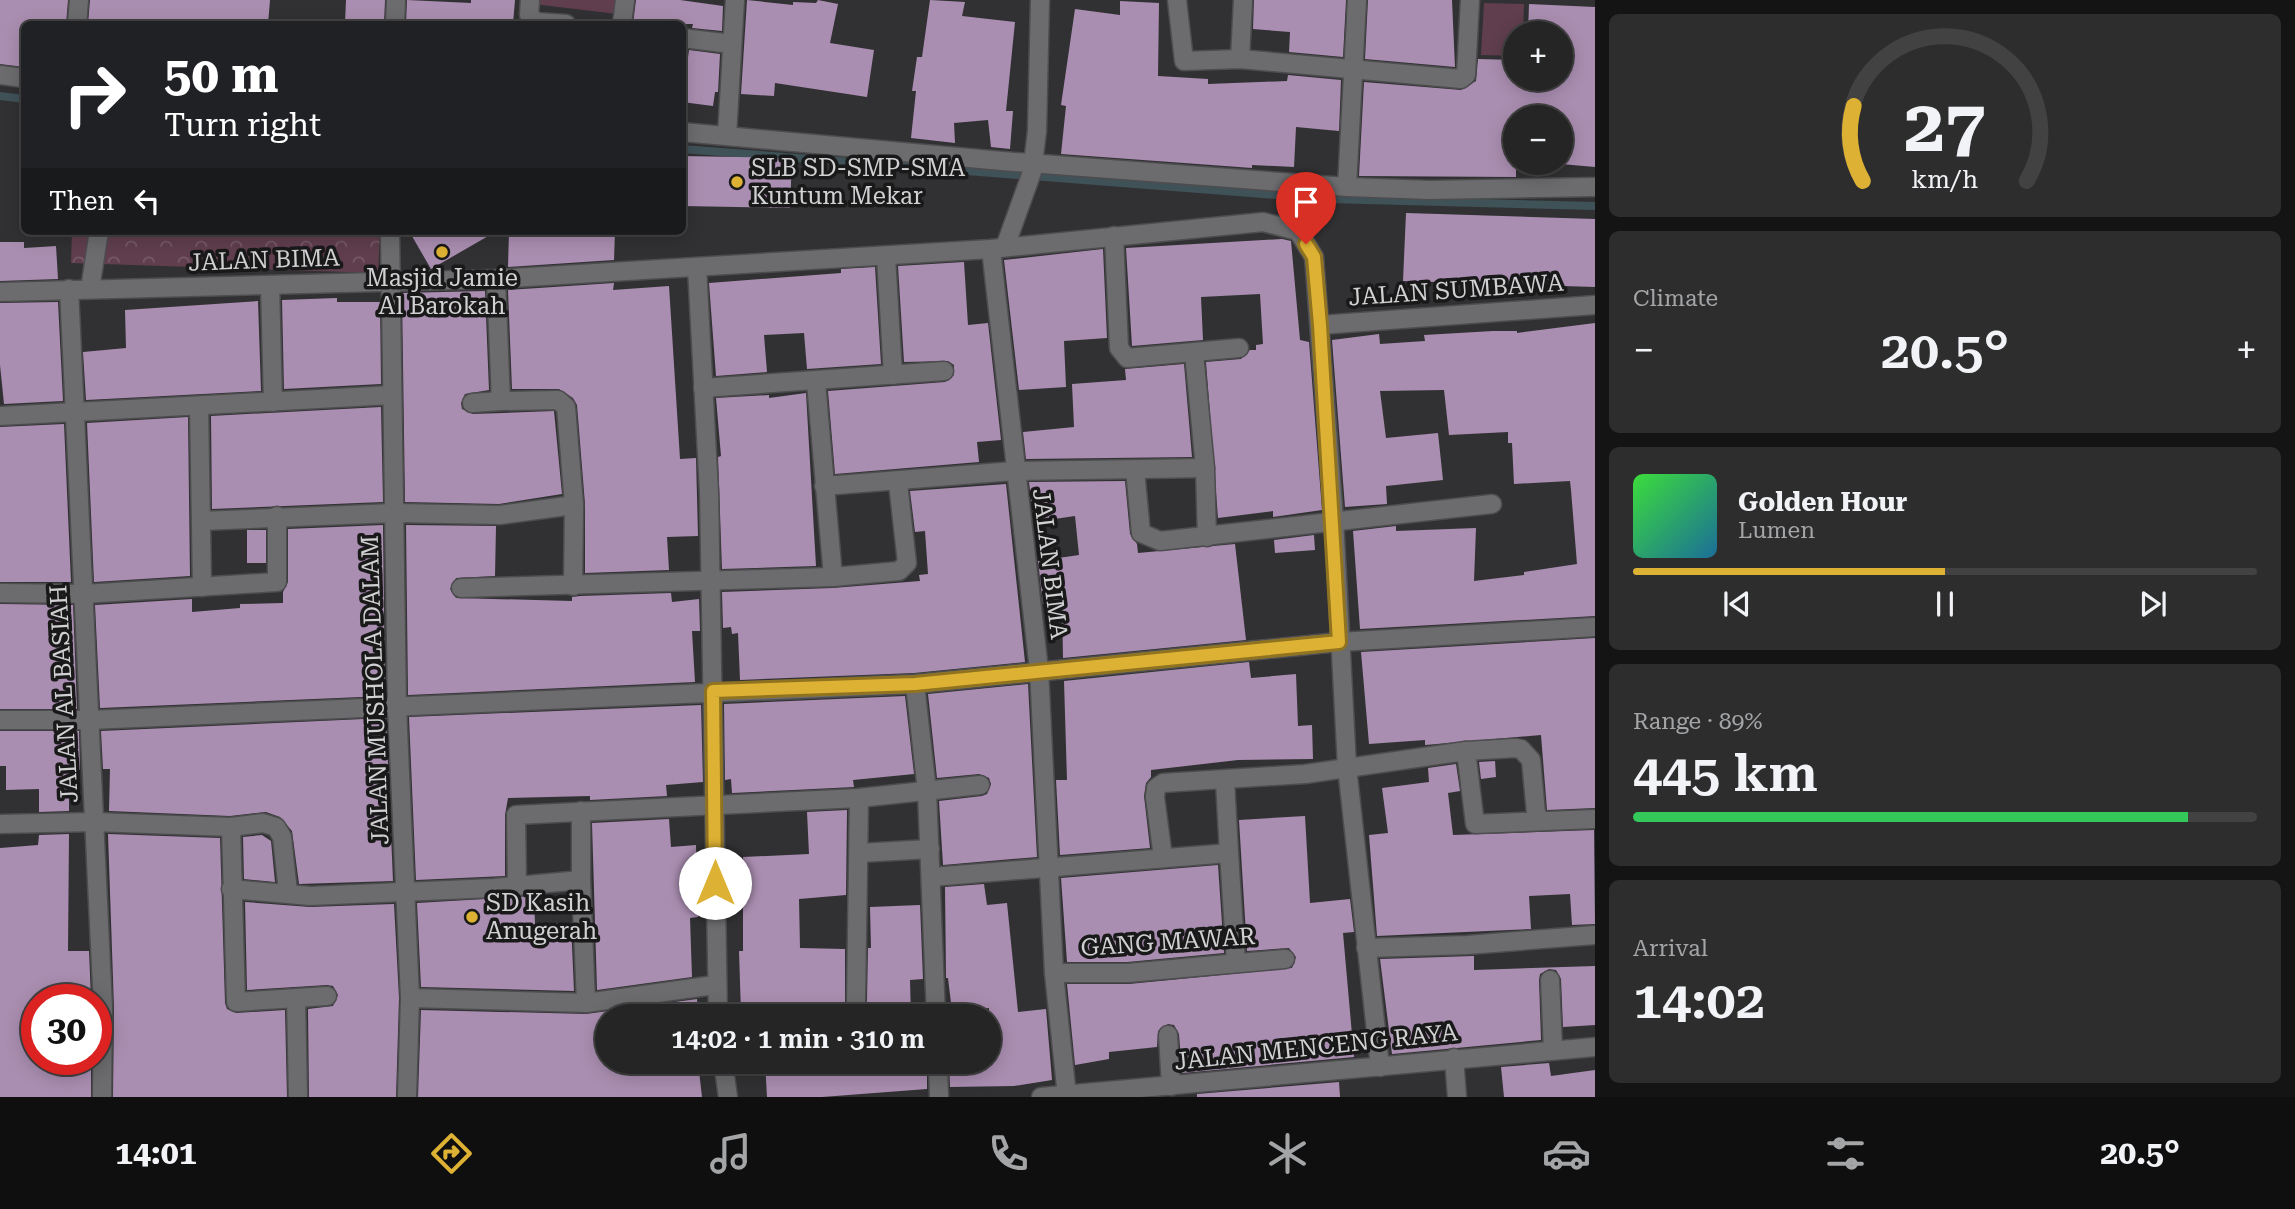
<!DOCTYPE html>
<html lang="en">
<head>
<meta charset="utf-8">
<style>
  :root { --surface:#252526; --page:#2d2d2e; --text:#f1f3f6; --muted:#a3a5a7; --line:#424243; --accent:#ddb133 }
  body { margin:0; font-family:"Roboto Serif",serif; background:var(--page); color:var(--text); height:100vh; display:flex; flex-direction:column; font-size:26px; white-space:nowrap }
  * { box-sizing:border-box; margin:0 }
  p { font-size:23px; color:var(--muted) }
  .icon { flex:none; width:38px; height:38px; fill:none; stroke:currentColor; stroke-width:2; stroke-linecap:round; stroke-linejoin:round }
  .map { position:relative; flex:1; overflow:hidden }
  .panel { display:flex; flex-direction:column; gap:14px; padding:14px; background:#141415; width:700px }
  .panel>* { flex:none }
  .banner { position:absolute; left:21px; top:21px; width:665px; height:214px; border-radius:10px; box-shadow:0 4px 18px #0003,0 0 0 2px var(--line); background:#202124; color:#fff; overflow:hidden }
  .buttons { position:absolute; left:1503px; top:21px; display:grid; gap:14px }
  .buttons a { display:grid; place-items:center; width:70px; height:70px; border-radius:50%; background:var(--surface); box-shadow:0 4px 18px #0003,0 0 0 2px var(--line); font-size:35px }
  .speed { position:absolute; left:21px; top:984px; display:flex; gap:14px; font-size:35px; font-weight:700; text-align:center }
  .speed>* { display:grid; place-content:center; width:91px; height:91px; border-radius:50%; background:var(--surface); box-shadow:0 4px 18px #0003,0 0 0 2px var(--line); line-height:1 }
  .speed .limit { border:10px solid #d22; background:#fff; color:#111 }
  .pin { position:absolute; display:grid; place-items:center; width:60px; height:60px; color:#fff; margin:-72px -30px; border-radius:50% 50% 50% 0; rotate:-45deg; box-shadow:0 0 7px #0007 }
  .pin .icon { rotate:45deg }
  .me { position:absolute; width:77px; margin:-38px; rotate:0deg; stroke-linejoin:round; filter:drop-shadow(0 0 5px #0008) }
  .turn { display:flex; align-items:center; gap:24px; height:147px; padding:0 28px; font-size:32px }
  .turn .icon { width:91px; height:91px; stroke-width:2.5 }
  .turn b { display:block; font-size:49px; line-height:60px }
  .then { display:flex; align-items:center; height:66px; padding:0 28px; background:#0003; gap:14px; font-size:26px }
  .big { font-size:52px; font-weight:600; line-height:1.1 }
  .panel .widget { flex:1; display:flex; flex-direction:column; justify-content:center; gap:10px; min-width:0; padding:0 24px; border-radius:10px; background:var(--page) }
  .panel .dial { align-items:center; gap:0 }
  .dial svg { height:182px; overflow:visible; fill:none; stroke:var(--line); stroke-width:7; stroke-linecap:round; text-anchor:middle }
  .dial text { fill:var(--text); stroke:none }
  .song { display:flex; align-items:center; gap:21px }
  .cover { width:84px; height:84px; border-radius:10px; background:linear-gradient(135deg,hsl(120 70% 55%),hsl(200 70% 35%)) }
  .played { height:7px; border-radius:4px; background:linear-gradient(90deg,var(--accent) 50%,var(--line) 50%) }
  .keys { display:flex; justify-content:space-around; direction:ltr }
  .heat { display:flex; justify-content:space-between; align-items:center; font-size:38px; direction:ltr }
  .charge { height:10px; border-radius:5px; background:linear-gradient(90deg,#34c759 89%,var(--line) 0) }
  .trip { position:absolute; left:595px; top:1004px; width:406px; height:70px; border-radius:35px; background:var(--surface); box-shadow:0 4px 18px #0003,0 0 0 2px var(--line); font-weight:600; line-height:70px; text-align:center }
  .menu { display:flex; height:112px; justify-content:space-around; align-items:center; background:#0f0f0f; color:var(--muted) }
  .menu .icon { width:49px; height:49px }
  .menu .selected { color:var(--accent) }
  .menu b { font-size:32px; color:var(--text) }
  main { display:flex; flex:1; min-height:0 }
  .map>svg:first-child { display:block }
  .green { fill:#603e4d }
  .park { fill:url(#park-crowns) }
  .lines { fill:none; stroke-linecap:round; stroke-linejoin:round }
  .stream { stroke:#3f5258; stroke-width:8 }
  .building { fill:#aa8eb1 }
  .minor-casing { stroke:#4d4d4f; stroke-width:21 }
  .minor { stroke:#6c6c6f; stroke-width:18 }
  .route-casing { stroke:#907321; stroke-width:18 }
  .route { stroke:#ddb133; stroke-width:12 }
  .poi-dot { fill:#ddb133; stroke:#19191a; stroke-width:2.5 }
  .labels { text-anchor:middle; stroke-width:7; stroke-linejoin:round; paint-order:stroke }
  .poi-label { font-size:24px; fill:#d1d1d3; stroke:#19191a; text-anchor:start }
  .street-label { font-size:24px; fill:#d1d1d3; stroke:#19191a }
</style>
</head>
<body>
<main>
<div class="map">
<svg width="1595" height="1097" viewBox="0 0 1595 1097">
  <defs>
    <pattern id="park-crowns" width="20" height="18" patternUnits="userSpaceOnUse" patternTransform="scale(1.75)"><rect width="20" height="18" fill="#603e4d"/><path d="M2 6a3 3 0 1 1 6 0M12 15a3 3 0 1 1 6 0" fill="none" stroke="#765966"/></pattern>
  </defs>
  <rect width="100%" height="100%" fill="#313133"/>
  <g class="green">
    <polygon points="525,0 619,0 617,14 525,3"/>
    <polygon points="1484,3 1524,4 1523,33 1516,33 1515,56 1481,55"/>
  </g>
  <polygon class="park" points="72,231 380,231 378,273 71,263"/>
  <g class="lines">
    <g class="stream">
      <polyline points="0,96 24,99"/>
      <polyline points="682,149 1328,199 1595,206"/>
    </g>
  </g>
  <g class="building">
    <polygon points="0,0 68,0 66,24 24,24 24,67 0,64"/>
    <polygon points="90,0 270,0 268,24 88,24"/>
    <polygon points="346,0 385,0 384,24 345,23"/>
    <polygon points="407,0 471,3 471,0 515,0 513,24 406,24"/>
    <polygon points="636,0 680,0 723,6 722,31 692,28 693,24 633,24"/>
    <polygon points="747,0 793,5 793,2 816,3 818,0 838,4 830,43 874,50 867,97 775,83 774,96 741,94"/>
    <polygon points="930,0 965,2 962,16 1015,22 1006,111 1013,111 1010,149 991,147 988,120 954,123 955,143 911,138 916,91 912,91 917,57 922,57"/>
    <polygon points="1254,0 1346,0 1343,57 1289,52 1290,32 1253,29"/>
    <polygon points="1368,0 1452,0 1455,67 1365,59"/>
    <polygon points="1120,1 1159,3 1158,76 1208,79 1208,84 1287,81 1288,75 1341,80 1339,131 1296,127 1294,167 1252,165 1252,168 1061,154 1066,106 1061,105 1075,9 1120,15"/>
    <polygon points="1529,4 1595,7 1595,167 1561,164 1561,117 1516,117 1516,177 1359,176 1364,82 1461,90 1476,81 1478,59 1516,60 1516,79 1561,79 1561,33 1528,33"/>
    <polygon points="689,50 720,54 718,92 715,92 713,106 682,102"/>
    <polygon points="682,156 792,158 790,208 682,206"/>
    <polygon points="1406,213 1595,219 1595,287 1403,281"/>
    <polygon points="409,231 497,231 431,269"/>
    <polygon points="509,231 615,231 614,260 508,267"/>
    <polygon points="1282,239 1291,241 1300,340 1309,342 1322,510 1273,517 1273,511 1218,518 1206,362 1241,359 1250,350 1256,350 1256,345 1263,344 1260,294 1201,297 1203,340 1132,346 1126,248"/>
    <polygon points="0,242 24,242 24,248 56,246 58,279 0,281"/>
    <polygon points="1103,249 1107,338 1064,341 1066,387 1019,390 1004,260"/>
    <polygon points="964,262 968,325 988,323 1001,440 977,442 979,462 835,474 828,391 945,382 954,375 954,365 948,361 904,362 898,266"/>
    <polygon points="875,267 881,364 807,369 804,333 764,335 767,372 716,376 709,283 841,273 841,269"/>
    <polygon points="614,283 613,290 669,286 680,459 696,458 698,536 667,537 669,570 585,573 585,504 577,405 573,398 559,389 512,389 508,290"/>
    <polygon points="485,291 489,390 465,394 461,403 462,409 473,414 554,411 562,494 499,504 405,502 402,293"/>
    <polygon points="337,298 337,302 380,302 381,384 284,389 282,300"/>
    <polygon points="258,301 261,391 86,400 83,352 126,348 125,310"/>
    <polygon points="58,302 63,401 4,404 0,365 0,303"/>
    <polygon points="1595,323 1595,616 1360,629 1353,531 1396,526 1396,531 1476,528 1474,581 1524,575 1524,572 1577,564 1571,490 1570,481 1514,484 1512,443 1508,443 1508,432 1449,435 1444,390 1380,391 1386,438 1438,433 1443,480 1386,486 1387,504 1345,507 1332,340 1379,334 1380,344 1425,341 1424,335 1493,331 1517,331 1517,333"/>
    <polygon points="1184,364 1192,457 1026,459 1023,432 1074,427 1072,384 1126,380 1125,369"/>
    <polygon points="806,393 816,566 722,569 718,457 721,456 716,398 769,395 769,398"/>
    <polygon points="381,407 383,502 212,509 211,416"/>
    <polygon points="188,417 190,576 94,582 87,423"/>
    <polygon points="64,424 71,582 0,582 0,427"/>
    <polygon points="1125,481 1130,534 1137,544 1138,553 1235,544 1246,640 1063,658 1062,601 1043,604 1038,561 1079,555 1075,516 1034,522 1029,482"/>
    <polygon points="1006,484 1025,662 914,673 740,680 738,633 732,634 731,627 723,628 722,592 833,588 920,581 919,575 928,574 925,531 915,532 910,491"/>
    <polygon points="383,525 385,696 100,708 95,605 192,599 192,612 240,608 240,604 283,603 283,592 288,582 288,529"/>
    <polygon points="406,525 496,526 495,576 456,578 450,589 456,598 572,601 572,597 580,596 671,593 672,602 699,599 700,631 692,631 695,682 408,695"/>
    <rect x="247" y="530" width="19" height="33"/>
    <polygon points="1314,535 1315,550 1275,553 1274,540"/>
    <polygon points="0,604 73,605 77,709 0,709"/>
    <polygon points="1595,638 1595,808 1547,810 1541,735 1425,745 1425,740 1369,744 1361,652"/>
    <polygon points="1249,662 1251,678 1296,674 1298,726 1312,725 1313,759 1238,760 1151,770 1151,777 1146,783 1144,796 1150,848 1060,855 1056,780 1067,780 1064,681"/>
    <polygon points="1028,684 1037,857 943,865 939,801 982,796 987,794 991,784 989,778 979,774 937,778 928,694"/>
    <polygon points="905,696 914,774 853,780 854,787 732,793 731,779 725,780 724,704"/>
    <polygon points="701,705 703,782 666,785 667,796 590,800 590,796 508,798 505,815 505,876 416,880 409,717"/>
    <polygon points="386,718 393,881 299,884 292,831 280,817 266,812 230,816 109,811 110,769 103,769 101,731"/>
    <polygon points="0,731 79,731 80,770 69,770 69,811 39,812 39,789 6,790 6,766 0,766"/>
    <polygon points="1495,761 1496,777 1481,779 1479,762"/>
    <polygon points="1456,764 1460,791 1448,793 1453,835 1594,830 1595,924 1572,925 1570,894 1529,896 1531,929 1377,936 1369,835 1388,833 1382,788 1429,782 1428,768"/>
    <polygon points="847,810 846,895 799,899 800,948 845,949 845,1002 850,1010 861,1011 867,1001 868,948 871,948 870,907 920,905 923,979 910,980 911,1017 838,1017 837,1010 741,1013 739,951 743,951 743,857 809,854 807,812"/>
    <polygon points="1305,816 1310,903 1350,899 1354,932 1343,933 1354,1057 1182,1073 1179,1034 1174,1025 1168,1024 1158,1031 1157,1047 1109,1052 1109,1059 1075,1065 1067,984 1129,984 1292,968 1296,957 1289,948 1247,951 1239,820"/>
    <polygon points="669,819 671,847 696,845 698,917 690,918 692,977 597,990 592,823"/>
    <polygon points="69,834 68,951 89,951 91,999 37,999 37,1059 91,1059 91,1097 0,1097 0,848 38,845 39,835"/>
    <polygon points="108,834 220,838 225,1003 227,1009 236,1013 285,1010 287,1097 113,1097 114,1008"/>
    <polygon points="262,835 271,841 275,882 244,879 243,837"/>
    <polygon points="1218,865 1224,953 1127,962 1067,962 1061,878"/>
    <polygon points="984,884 987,905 1007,903 1018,1012 1046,1009 1052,1080 1014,1086 950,1087 949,1062 989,1062 989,1008 952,1011 948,978 946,978 945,887"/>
    <polygon points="534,896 535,924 571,923 574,991 421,987 417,903"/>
    <polygon points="245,902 310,907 394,904 399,998 396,1097 309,1097 308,1009 333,1006 338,995 333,986 327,985 247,990"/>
    <polygon points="1474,956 1474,970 1595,966 1595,1025 1563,1027 1561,979 1556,970 1549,969 1540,974 1539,980 1541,1040 1392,1054 1380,959"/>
    <polygon points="697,999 698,1017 607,1017 607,1068 698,1062 702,1097 418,1097 421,1010 586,1014"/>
    <polygon points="765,1062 927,1062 927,1089 822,1097 767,1097"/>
    <polygon points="1549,1063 1551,1076 1595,1070 1595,1097 1504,1097 1501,1067"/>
    <polygon points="1339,1082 1340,1097 1197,1097 1197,1094"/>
  </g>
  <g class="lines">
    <defs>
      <g id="minor">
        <polyline points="530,0 529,15 536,22 566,24"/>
        <polyline points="1177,0 1184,61 1240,59 1461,79 1466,75 1470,0"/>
        <polyline points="77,24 79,0"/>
        <polyline points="395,24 396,0"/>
        <polyline points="622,24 625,0"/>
        <polyline points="682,38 732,44"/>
        <polyline points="1240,59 1243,0"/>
        <polyline points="0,75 24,78"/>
        <polyline points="682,132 1002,161 1347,187 1357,0"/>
        <polyline points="727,135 735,0"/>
        <polyline points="1347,187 1430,190 1595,187"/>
        <polyline points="390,231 397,706 410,998 407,1097"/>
        <polyline points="1298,231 1306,184"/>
        <polyline points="1114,236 1119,348 1127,358 1239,348"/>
        <polyline points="1005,247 1032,172 1037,131 1040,0"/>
        <polyline points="991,249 1039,670 1054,973 1067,1096"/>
        <polyline points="886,256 893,375"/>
        <polyline points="697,267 709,492 718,1017"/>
        <polyline points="496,279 501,401 558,400 566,407 574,505 573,586"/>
        <polyline points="270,285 273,402"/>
        <polyline points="69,289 103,1008 102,1097"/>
        <polyline points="90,289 99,231"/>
        <polyline points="0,292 496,279 991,249 1263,222 1298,231 1314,257 1334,519 1347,767 1380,1067"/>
        <polyline points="1320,325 1595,305"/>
        <polyline points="1194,353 1205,468 1207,537"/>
        <polyline points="816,382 833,577"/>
        <polyline points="703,388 944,371"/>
        <polyline points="472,403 501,401"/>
        <polyline points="199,406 202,587"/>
        <polyline points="0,416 392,395"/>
        <polyline points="1135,470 1141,533 1160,541 1492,504"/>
        <polyline points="824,486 1014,471 1205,468"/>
        <polyline points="201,521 394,513 500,515 574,505"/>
        <polyline points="461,588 833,577 899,571 907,563 898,483"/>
        <polyline points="0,593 84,594 277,582 277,516"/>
        <polyline points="915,684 927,791 936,1017"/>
        <polyline points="0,720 90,720 915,684 1339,642 1595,627"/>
        <polyline points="1466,751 1475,824 1595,819"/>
        <polyline points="581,811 581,880"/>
        <polyline points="0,824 94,822 231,827 236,1002 327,996"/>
        <polyline points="231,827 263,823 276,827 282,837 288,892"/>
        <polyline points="859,853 930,849"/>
        <polyline points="1229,853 1236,962"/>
        <polyline points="1163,858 1155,797 1156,788 1163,783 1305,774 1466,751 1515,748 1521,749 1531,760 1536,813 1540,820"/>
        <polyline points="931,877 1229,853 1225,781"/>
        <polyline points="517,886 516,815 859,798 980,785"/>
        <polyline points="231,889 310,896 494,888 581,880 586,1003"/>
        <polyline points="1366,948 1467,945 1595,935"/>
        <polyline points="1054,973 1128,973 1285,959"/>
        <polyline points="1550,980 1553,1050"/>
        <polyline points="296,998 298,1097"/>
        <polyline points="410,998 586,1003 715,985"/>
        <polyline points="856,1001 859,798"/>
        <polyline points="1168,1035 1171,1086"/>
        <polyline points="1454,1058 1457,1097"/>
        <polyline points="723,1062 728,1097"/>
        <polyline points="938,1062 939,1097"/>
        <polyline points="1041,1097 1595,1047"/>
      </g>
    </defs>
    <use href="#minor" class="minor-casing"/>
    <use href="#minor" class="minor"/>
  </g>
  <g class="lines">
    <defs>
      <polyline id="route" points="715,883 713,691 915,684 1339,642 1320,325 1314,257 1306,244"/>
    </defs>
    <use href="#route" class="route-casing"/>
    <use href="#route" class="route"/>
  </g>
  <g class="poi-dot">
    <circle cx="737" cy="182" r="7"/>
    <circle cx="442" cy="252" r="7"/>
    <circle cx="472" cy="917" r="7"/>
  </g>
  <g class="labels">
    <g class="poi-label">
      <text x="751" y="176">SLB SD-SMP-SMA<tspan x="751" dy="28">Kuntum Mekar</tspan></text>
      <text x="442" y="286" text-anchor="middle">Masjid Jamie<tspan x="442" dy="28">Al Barokah</tspan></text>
      <text x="486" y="911">SD Kasih<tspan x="486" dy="28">Anugerah</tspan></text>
    </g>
    <g class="street-label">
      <text transform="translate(264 260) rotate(-2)" y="8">JALAN BIMA</text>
      <text transform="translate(1456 290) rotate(-4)" y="8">JALAN SUMBAWA</text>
      <text transform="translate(1050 564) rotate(83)" y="8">JALAN BIMA</text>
      <text transform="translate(375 690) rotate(-92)" y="8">JALAN MUSHOLA DALAM</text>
      <text transform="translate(64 694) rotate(-93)" y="8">JALAN AL BASIAH</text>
      <text transform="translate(1168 942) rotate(-4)" y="8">GANG MAWAR</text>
      <text transform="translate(1316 1047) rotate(-6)" y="8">JALAN MENCENG RAYA</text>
    </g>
  </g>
</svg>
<div class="buttons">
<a>+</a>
<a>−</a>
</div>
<div class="speed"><div class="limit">30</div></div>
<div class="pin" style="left:1306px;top:244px;background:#d93025"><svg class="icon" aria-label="arrive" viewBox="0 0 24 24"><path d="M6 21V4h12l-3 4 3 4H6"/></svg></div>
<svg class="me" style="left:715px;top:883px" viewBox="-20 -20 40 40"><circle r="19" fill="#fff"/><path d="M0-13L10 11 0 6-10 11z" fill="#ddb133"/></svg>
<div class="trip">14:02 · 1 min · 310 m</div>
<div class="banner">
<div class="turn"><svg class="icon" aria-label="right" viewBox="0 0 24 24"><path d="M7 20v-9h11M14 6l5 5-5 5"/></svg><div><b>50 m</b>Turn right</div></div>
<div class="then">Then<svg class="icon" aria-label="left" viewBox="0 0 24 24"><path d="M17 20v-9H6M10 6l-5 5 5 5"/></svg></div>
</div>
</div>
<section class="panel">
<div class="widget dial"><svg viewBox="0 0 100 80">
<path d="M14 69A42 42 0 1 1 86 69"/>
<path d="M14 69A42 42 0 0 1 10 36" stroke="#ddb133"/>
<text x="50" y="56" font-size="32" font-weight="700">27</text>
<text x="50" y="72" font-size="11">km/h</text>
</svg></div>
<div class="widget"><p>Climate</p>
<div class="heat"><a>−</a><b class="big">20.5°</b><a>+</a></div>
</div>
<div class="widget">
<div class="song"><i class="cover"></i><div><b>Golden Hour</b><p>Lumen</p></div></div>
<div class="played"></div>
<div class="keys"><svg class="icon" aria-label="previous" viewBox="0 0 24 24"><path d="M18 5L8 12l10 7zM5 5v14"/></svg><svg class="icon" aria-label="pause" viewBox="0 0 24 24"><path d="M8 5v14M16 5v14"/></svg><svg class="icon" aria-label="next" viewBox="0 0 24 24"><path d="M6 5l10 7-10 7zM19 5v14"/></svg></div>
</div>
<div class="widget"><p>Range · 89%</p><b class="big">445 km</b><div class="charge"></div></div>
<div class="widget"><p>Arrival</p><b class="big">14:02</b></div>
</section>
</main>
<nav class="menu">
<b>14:01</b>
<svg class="icon selected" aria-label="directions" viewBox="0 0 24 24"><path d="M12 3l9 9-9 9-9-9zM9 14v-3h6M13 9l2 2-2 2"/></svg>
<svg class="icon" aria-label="music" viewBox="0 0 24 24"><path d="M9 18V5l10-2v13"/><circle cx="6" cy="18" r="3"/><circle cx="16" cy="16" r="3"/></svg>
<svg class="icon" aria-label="phone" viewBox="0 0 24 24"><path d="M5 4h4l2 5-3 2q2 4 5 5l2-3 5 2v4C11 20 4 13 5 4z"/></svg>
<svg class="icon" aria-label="climate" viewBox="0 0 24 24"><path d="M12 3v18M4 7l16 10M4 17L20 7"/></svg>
<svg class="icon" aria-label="car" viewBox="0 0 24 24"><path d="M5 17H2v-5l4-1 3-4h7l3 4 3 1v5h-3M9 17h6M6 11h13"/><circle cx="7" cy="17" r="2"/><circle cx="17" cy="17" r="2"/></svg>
<svg class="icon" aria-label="filters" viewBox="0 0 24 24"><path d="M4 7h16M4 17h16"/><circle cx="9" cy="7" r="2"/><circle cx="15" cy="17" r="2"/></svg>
<b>20.5°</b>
</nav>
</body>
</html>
